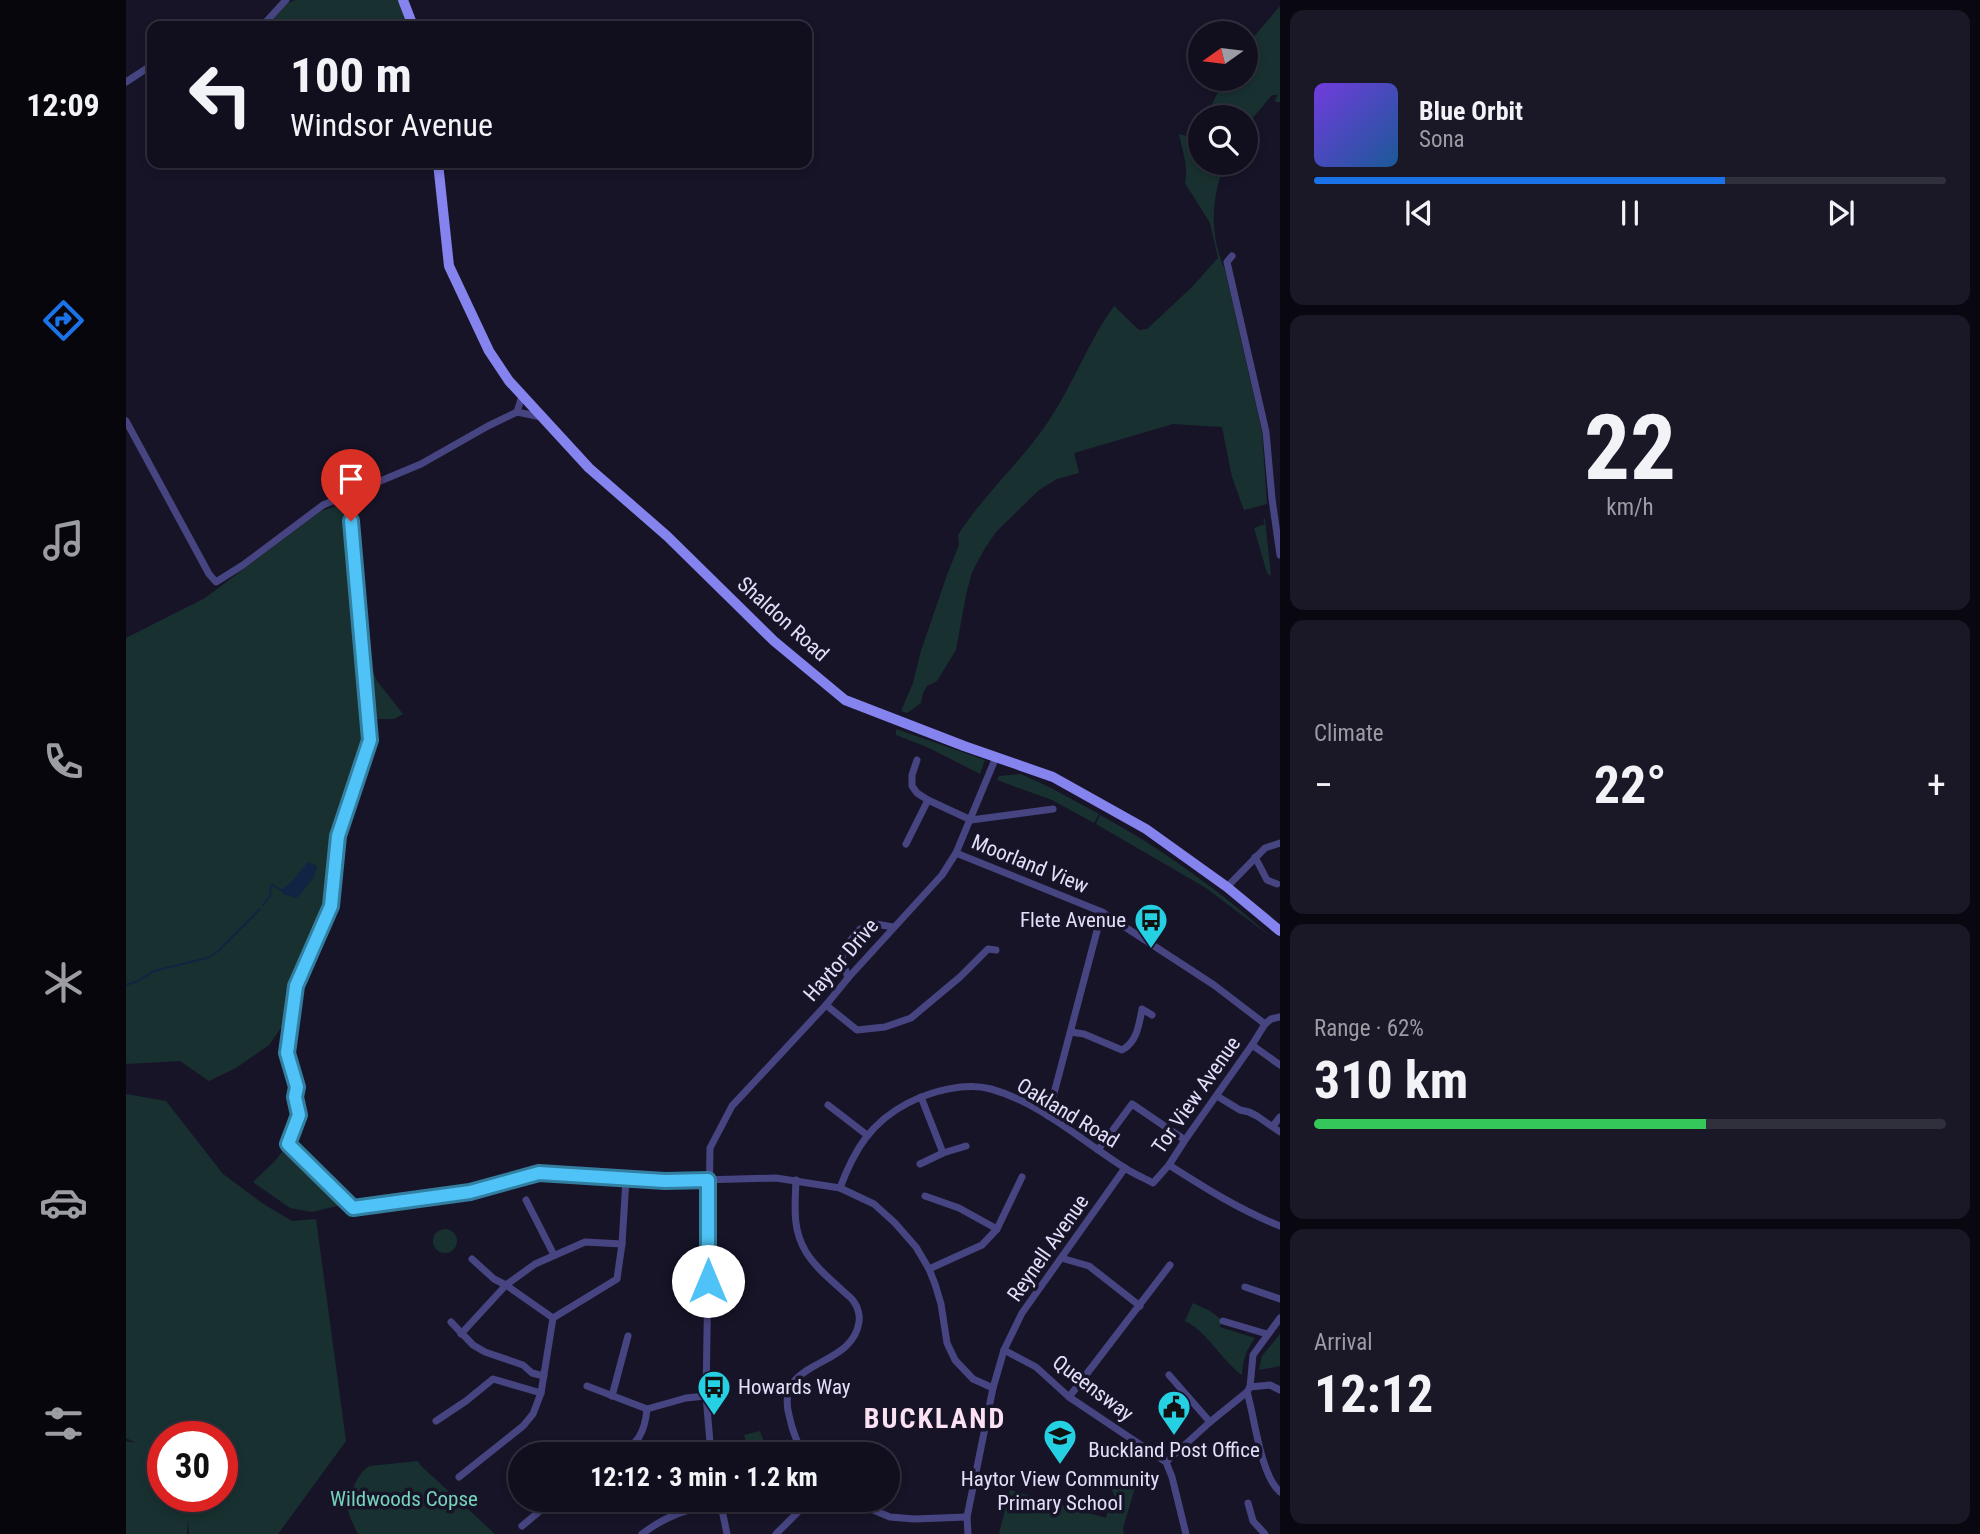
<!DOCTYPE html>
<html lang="en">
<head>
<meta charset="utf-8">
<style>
  :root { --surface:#110f1e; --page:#1a1827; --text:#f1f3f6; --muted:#9c9ca4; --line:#302f3c; --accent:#1a73e8 }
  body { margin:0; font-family:"Roboto Condensed",sans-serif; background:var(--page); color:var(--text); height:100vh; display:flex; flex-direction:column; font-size:26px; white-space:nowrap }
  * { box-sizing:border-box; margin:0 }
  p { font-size:23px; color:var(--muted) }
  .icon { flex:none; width:38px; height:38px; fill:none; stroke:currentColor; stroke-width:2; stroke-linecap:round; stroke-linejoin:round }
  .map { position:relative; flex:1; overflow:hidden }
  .sheet { display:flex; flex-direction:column; gap:10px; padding:10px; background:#090810; width:700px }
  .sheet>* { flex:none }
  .guide { position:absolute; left:21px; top:21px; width:665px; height:147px; border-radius:14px; box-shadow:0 4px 10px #0003,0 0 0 2px var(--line); background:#110f1e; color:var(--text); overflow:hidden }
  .needle { width:46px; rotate:256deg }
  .controls { position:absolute; left:1062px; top:21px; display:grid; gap:14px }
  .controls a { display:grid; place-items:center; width:70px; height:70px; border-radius:50%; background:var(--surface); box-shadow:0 4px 10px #0003,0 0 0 2px var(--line); font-size:35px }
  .speed { position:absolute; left:21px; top:1421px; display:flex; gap:14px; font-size:35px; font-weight:700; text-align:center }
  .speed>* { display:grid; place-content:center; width:91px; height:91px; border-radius:50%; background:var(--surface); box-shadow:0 4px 10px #0003,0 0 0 2px var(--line); line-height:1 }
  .speed .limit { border:10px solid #d22; background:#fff; color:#111 }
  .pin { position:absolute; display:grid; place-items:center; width:60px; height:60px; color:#fff; margin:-72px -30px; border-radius:50% 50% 50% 0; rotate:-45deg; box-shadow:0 0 7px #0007 }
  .pin .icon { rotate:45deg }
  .me { position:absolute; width:77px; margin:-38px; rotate:0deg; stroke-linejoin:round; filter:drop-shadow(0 0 5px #0008) }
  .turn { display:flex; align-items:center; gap:24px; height:147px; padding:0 28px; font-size:32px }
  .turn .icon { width:91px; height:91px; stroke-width:2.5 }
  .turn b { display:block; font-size:49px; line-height:60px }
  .big { font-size:52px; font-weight:700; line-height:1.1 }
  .sheet .widget { flex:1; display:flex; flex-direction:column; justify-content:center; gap:10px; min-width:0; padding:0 24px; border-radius:14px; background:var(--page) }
  .sheet .dial { align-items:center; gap:0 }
  .dial b { font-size:91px; line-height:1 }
  .song { display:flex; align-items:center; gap:21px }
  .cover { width:84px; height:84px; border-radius:10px; background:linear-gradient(135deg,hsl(260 70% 55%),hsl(210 70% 35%)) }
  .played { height:7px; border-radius:4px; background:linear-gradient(90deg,var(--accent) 65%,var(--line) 65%) }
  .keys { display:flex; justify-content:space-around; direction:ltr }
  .heat { display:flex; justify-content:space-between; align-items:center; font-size:38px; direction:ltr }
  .charge { height:10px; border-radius:5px; background:linear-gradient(90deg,#34c759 62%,var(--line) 0) }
  .trip { position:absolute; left:382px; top:1442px; width:392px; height:70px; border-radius:35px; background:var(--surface); box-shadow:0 4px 10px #0003,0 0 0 2px var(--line); font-weight:700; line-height:70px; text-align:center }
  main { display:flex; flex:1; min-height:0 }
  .tab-bar { display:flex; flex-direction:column; width:126px; justify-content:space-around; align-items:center; background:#07060c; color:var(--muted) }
  .tab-bar .icon { width:49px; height:49px }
  .tab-bar .on { color:var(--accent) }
  .tab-bar b { font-size:32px; color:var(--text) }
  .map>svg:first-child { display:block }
  .green { fill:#183130; fill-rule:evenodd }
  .water { fill:#122443 }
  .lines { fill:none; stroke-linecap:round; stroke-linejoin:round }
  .stream { stroke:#122443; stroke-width:2 }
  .street { stroke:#474581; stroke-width:7 }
  .secondary { stroke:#8583ee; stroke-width:10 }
  .route-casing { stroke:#337fa1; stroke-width:18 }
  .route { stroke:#4fc3f7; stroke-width:12 }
  .labels { text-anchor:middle; stroke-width:7; stroke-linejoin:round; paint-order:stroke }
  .street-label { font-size:21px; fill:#e2dffb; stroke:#171428 }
  .poi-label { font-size:21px; fill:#e2dffb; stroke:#171428 }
  .park-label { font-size:21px; fill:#74d3ba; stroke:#171428 }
  .district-label { font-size:28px; font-weight:bold; letter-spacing:2px; fill:#fbe1f2; stroke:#171428 }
</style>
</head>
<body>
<main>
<nav class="tab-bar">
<b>12:09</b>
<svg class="icon on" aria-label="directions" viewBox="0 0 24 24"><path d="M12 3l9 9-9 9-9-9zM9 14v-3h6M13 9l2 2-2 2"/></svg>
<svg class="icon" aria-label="music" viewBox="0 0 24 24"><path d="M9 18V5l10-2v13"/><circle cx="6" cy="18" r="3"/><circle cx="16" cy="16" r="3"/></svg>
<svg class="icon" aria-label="phone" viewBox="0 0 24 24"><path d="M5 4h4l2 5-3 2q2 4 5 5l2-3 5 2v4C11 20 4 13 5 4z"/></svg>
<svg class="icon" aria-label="climate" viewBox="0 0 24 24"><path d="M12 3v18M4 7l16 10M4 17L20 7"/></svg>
<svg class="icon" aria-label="car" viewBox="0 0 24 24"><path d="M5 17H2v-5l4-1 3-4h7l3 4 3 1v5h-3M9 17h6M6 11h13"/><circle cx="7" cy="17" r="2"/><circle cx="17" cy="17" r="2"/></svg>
<svg class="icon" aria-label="filters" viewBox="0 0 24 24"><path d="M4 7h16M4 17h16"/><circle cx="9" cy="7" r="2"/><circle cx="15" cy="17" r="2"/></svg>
</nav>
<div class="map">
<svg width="1154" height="1534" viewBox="0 0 1154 1534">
  <rect width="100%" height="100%" fill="#171428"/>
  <g class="green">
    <polygon points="169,0 273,0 284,26 137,26 162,3"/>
    <polygon points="1154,6 1154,102 1150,102 1149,100 1152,95 1146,95 1120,126 1120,117 1080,117 1098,79 1120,79 1120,46"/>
    <path d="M1053 134 1073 139 1074 135V163H1099C1085 199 1083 234 1099 270L1136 432 1141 504 1118 510 1106 477 1096 427 1047 424 948 453 953 473 931 479 913 490 870 532 859 548 846 572 840 595 830 650 811 681 801 686 797 693 795 703 781 713 775 711 787 683 795 651 821 575 833 545 832 535C858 494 895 462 922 422 947 385 962 342 988 306L1013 330 1021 329 1065 288 1092 258 1084 223 1059 183C1063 167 1056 150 1053 134Z"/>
    <polygon points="217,504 239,739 208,829 200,905 165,982 160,1021 143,1045 110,1068 83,1081 54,1061 0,1064 0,638 79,598 195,511"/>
    <polygon points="1137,519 1139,519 1145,576 1141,573 1128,528 1139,524"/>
    <polygon points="245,667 251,681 277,714 268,719 250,719"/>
    <polygon points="770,729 859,760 854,774 801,747 770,735"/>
    <polygon points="895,774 925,788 973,814 968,823 926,800 871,780 873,776"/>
    <path d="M974 815C1035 848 1093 890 1144 936L1080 888 970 824Z"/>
    <path d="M0 1094 40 1101 97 1174 136 1203 166 1221 190 1219 220 1441 152 1534H63L62 1520 61 1534H0V1441L10 1443 0 1438ZM37 1437H96V1496H37Z"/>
    <polygon points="162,1144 219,1204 186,1212 164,1208 127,1182 149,1161"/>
    <circle cx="319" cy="1241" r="12"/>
    <path d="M1067 1303 1084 1311 1096 1320 1094 1327 1129 1338C1120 1350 1117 1360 1116 1375 1094 1359 1083 1333 1059 1321Z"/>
    <polygon points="1154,1334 1154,1366 1133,1370 1136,1356"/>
    <polygon points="634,1431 640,1448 662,1439 666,1447 657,1454 623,1454 618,1435"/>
    <path d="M292 1461 294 1465 369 1534H232C221 1512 218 1507 229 1484 233 1476 236 1470 244 1466Z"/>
    <polygon points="987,1472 1009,1488 997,1528 998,1534 873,1534 884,1490 980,1518 985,1499 988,1495 983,1482"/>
  </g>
  <polygon class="water" points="182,862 190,865 191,869 186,880 172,897 169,898 157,894 155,890 166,881"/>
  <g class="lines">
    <g class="stream">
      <polyline points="137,905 144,896 145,887 147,885 155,890"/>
      <polyline points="0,985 12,981 28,971 81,958 91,952 134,909"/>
    </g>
    <g class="street">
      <polyline points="129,26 137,25 160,0"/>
      <polyline points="0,82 26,65"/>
      <polyline points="1106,256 1101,262 1140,432 1146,499 1154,555"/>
      <polyline points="391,412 415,417"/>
      <polyline points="0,421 83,574 90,582 117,565 197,505 295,464 362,426 391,412 396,396"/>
      <polyline points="223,495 244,740 212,836 205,906 170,986 161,1053 171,1086 169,1096 173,1115 162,1144 227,1208 344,1191 413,1173 539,1181 650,1178 714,1188 748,1204 769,1223 790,1247 803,1269 809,1284 815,1304 821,1343 829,1360 847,1379 867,1388"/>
      <polyline points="791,760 786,775 786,786 791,793 802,800 845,820 927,809"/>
      <polyline points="780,844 802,800"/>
      <polyline points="830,853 976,912 1088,985 1139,1024"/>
      <polyline points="1129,857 1141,880 1151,884"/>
      <polyline points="1101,887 1139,848 1154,843"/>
      <polyline points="722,978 716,958 719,947 734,929 750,924 767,927"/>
      <polyline points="700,1005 731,1030 759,1027 785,1018 834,977 862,949 870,950"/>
      <path d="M945 1032 958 1034 996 1050C1011 1042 1013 1025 1016 1009L1026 1015"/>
      <polyline points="1126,1045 1154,1065"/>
      <polyline points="1091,1096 1114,1110 1123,1112 1131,1116 1154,1132"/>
      <polyline points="795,1097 817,1153"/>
      <polyline points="702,1105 741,1135"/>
      <polyline points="922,1116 976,912"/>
      <polyline points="1147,1126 1154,1117"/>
      <polyline points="972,1150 1006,1104 1059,1140"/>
      <polyline points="794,1164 817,1153 840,1146"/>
      <path d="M1043 1165C1079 1188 1114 1210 1154 1226"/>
      <path d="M670 1180C669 1206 666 1229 680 1252 689 1267 704 1279 717 1291 720 1294 726 1298 728 1302 732 1307 734 1316 733 1322 726 1370 648 1358 663 1415 666 1429 670 1442 678 1454"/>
      <path d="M714 1188C728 1150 745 1122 782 1103 806 1091 839 1082 865 1089 915 1103 956 1141 999 1168 1008 1174 1018 1178 1027 1183L1043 1165 1059 1140 1126 1045 1139 1024 1145 1019 1154 1017"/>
      <polyline points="799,1196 833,1208 871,1229"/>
      <polyline points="400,1200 428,1255"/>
      <polyline points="935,1258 963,1266 1014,1306"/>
      <polyline points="346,1259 368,1279 380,1285 427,1318"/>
      <polyline points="803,1269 856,1245 871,1229 896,1177"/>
      <polyline points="1119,1287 1154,1299"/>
      <polyline points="1097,1321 1141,1334"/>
      <polyline points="325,1322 347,1345 359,1352 397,1365 406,1373 418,1376"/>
      <polyline points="335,1334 380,1285 409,1264 459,1242 496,1244"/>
      <polyline points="878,1350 910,1367 943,1397 1040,1462 1046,1477 1060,1534"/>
      <polyline points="1043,1375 1084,1422"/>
      <polyline points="461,1386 521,1409"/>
      <polyline points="1124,1387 1127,1355 1154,1318"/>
      <polyline points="1124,1387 1144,1385 1154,1390"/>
      <path d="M1121 1392C1129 1418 1134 1474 1154 1492"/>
      <polyline points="486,1396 502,1336"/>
      <polyline points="943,1397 1044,1265"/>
      <polyline points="310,1421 340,1401 367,1379 415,1393"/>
      <path d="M488 1454C512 1448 519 1431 521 1409L560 1398 580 1396"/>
      <polyline points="585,1454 580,1396 584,1148 606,1106 700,1005 722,978 816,875 830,853 870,757"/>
      <polyline points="1040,1462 1084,1422 1121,1392 1124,1387"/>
      <polyline points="333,1477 397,1426 407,1414 415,1393 427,1318 491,1279 496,1244 500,1179"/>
      <polyline points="594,1500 601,1534"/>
      <polyline points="723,1500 764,1517 788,1519 841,1517"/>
      <polyline points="1122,1503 1127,1521 1139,1534"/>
      <polyline points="396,1526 427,1500"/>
      <path d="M516 1534C544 1513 561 1510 595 1503"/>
      <polyline points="650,1534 684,1500"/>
      <polyline points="842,1534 841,1517 867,1388 878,1350 896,1313 999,1168"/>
    </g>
    <g class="secondary">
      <polyline points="277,0 287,26"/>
      <polyline points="312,163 323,266 363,351 383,381 463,468 541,536 648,641 719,700 838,746 927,777 1020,829 1101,887 1154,931"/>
    </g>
  </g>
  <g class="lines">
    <defs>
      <polyline id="route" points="225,521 244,740 212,836 205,906 170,986 161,1053 171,1087 169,1097 173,1115 162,1144 227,1208 344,1192 413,1173 539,1181 582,1180 582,1281"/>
    </defs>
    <use href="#route" class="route-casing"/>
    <use href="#route" class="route"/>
  </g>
  <defs>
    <symbol id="bus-pin" viewBox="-11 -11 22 30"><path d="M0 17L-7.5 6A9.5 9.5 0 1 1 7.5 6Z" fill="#24d0e2" stroke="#171428"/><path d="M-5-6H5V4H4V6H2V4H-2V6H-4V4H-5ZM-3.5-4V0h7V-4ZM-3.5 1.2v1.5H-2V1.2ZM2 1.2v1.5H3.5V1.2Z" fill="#111"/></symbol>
    <symbol id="civic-pin" viewBox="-11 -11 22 30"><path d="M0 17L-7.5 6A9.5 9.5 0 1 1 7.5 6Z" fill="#24d0e2" stroke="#171428"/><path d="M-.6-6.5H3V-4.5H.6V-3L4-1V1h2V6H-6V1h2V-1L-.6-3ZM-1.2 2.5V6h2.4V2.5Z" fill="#111"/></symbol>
    <symbol id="school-pin" viewBox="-11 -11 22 30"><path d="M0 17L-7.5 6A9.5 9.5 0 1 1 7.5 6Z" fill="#24d0e2" stroke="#171428"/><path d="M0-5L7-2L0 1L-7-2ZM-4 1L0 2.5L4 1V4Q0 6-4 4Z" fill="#111"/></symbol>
  </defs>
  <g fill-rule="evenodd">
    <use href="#bus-pin" x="1006" y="901" width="38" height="52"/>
    <use href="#bus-pin" x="569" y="1368" width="38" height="52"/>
    <use href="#civic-pin" x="1029" y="1388" width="38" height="52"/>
    <use href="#school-pin" x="915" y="1417" width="38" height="52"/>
  </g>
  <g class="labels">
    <g class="street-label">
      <text transform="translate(657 619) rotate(42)" y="7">Shaldon Road</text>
      <text transform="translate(904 864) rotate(22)" y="7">Moorland View</text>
      <text transform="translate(715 960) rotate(-49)" y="7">Haytor Drive</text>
      <text transform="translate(1070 1095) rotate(-55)" y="7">Tor View Avenue</text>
      <text transform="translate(942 1113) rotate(31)" y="7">Oakland Road</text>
      <text transform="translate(922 1248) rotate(-55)" y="7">Reynell Avenue</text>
      <text transform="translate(967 1388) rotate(37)" y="7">Queensway</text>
    </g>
    <g class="poi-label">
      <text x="1000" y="927" text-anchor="end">Flete Avenue</text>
      <text x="612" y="1394" text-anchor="start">Howards Way</text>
      <text x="1048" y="1457">Buckland Post Office</text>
      <text x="934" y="1486">Haytor View Community<tspan x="934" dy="24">Primary School</tspan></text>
    </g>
    <g class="park-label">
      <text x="278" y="1506">Wildwoods Copse</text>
    </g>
    <g class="district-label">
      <text x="809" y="1428">BUCKLAND</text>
    </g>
  </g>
</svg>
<div class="controls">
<a><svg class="needle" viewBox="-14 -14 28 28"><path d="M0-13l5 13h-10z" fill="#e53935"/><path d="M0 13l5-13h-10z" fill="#9c9ca4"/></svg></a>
<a><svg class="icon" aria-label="search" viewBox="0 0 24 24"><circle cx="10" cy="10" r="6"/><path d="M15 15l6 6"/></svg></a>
</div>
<div class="speed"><div class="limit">30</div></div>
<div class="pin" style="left:225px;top:521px;background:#d93025"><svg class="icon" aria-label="arrive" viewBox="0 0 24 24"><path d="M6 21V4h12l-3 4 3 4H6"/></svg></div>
<svg class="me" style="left:582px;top:1281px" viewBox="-20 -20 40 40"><circle r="19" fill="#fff"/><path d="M0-13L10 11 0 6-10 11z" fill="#4fc3f7"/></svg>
<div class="trip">12:12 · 3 min · 1.2 km</div>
<div class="guide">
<div class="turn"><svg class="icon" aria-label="left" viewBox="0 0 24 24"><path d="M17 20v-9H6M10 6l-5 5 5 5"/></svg><div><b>100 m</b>Windsor Avenue</div></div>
</div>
</div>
<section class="sheet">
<div class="widget">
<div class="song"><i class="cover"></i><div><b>Blue Orbit</b><p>Sona</p></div></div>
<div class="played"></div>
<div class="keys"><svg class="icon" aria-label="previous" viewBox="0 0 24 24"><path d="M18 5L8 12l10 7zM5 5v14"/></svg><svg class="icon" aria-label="pause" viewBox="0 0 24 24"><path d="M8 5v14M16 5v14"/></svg><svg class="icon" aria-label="next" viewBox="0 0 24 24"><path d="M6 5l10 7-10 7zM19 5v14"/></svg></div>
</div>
<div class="widget dial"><b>22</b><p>km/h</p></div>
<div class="widget"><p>Climate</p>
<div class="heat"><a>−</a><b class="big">22°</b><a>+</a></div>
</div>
<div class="widget"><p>Range · 62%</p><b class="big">310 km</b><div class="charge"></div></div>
<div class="widget"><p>Arrival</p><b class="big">12:12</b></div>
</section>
</main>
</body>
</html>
